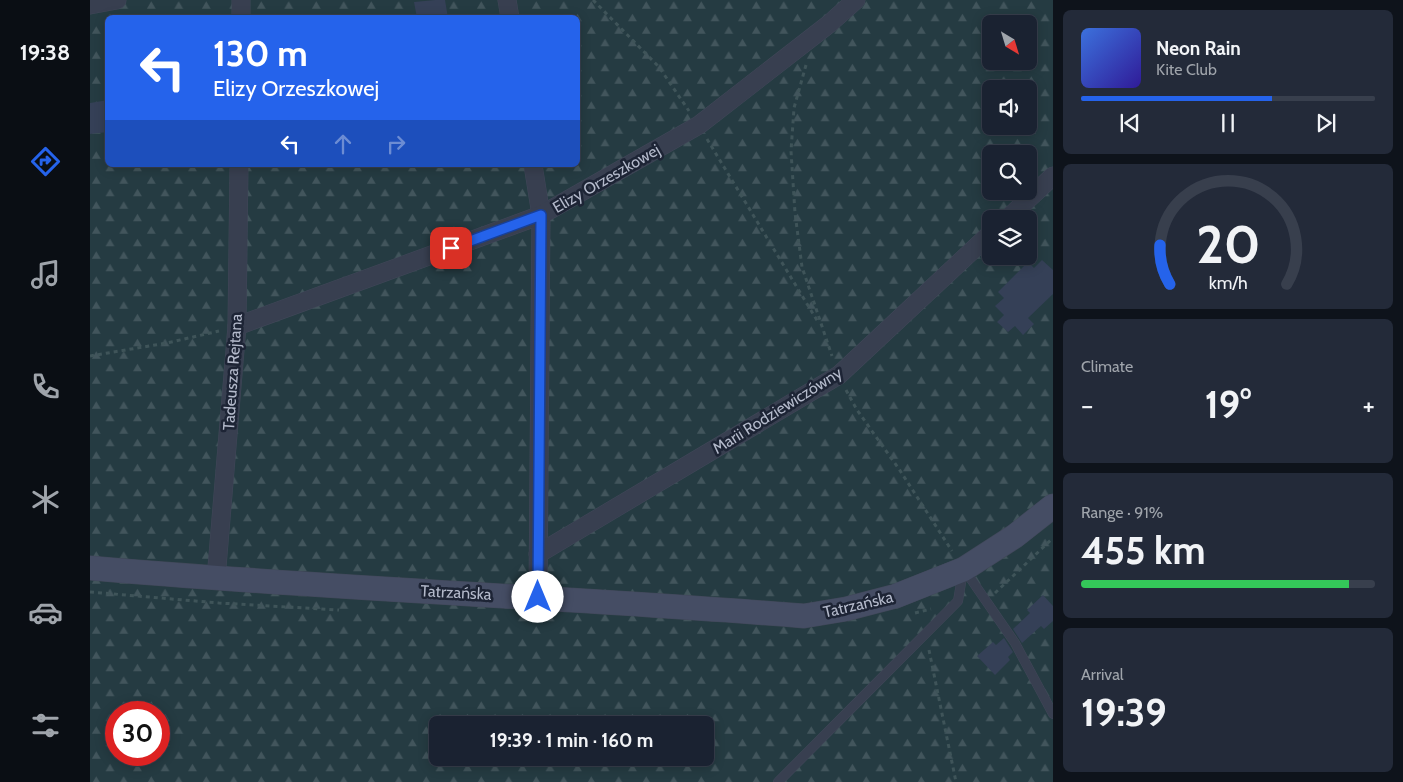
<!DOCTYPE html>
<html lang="en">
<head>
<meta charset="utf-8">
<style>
  :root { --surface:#1a2231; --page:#232a39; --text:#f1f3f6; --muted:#9fa4ab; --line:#383f4d; --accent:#2563eb }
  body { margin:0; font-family:Cabin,sans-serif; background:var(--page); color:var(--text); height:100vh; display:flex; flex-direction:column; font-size:19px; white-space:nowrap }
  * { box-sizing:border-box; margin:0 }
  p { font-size:16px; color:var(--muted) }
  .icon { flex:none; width:28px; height:28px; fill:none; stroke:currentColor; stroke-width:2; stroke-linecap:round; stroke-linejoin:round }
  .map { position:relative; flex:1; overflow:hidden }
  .panel { display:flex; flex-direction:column; gap:10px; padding:10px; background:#0e131b; width:350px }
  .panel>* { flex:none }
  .guide { position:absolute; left:15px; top:15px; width:475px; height:152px; border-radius:8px; box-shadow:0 2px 12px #0003,0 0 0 1px var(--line); background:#2563eb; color:#fff; overflow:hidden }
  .needle { width:32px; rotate:142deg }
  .buttons { position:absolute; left:892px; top:15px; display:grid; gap:10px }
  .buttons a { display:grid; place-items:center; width:55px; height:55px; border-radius:8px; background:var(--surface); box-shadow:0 2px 12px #0003,0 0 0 1px var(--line); font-size:25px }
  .speed { position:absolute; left:15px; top:701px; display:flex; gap:10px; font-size:25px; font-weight:700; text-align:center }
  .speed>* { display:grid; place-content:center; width:65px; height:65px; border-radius:50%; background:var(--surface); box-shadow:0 2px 12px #0003,0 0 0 1px var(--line); line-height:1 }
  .speed .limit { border:8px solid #d22; background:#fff; color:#111 }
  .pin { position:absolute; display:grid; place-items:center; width:42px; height:42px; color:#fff; margin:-21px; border-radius:10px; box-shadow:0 2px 8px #0006 }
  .me { position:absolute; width:55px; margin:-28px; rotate:0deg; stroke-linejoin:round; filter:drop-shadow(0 0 4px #0008) }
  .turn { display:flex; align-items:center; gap:18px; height:105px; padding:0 25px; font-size:22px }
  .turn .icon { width:65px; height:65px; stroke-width:2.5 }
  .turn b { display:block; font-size:35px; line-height:42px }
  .lanes { display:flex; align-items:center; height:48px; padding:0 25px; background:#0003; justify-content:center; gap:25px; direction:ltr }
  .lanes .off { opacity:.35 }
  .big { font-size:38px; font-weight:800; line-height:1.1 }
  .panel .widget { flex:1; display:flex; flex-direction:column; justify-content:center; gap:8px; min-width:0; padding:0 18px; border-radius:8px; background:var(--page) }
  .panel .dial { align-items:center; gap:0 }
  .dial svg { height:130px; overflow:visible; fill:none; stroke:var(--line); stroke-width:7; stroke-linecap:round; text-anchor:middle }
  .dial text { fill:var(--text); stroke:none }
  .song { display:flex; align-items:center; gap:15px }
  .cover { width:60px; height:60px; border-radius:8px; background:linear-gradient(135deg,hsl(220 70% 55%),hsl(250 70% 35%)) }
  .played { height:5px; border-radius:2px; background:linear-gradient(90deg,var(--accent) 65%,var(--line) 65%) }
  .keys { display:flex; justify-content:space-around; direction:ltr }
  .heat { display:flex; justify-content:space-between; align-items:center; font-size:28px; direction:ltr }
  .charge { height:8px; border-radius:4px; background:linear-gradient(90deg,#34c759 91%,var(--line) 0) }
  .trip { position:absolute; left:339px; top:716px; width:285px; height:50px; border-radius:8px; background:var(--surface); box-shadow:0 2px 12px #0003,0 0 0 1px var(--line); font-weight:800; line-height:50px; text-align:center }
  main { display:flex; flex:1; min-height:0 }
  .menu { display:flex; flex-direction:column; width:90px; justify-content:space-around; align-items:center; background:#0a0e14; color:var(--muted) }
  .menu .icon { width:35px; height:35px }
  .menu .active { color:var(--accent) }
  .menu b { font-size:22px; color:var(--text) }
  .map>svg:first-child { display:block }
  .forest { fill:url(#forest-firs); fill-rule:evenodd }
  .building { fill:#354057 }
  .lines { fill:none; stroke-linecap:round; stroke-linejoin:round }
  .lane-casing { stroke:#414859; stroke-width:10 }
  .street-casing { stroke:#414859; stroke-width:19 }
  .secondary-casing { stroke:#414859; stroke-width:25 }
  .path { stroke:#3f5459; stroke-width:3; stroke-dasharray:4 4; stroke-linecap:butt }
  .lane { stroke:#383f50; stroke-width:9 }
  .street { stroke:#383f50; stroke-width:18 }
  .secondary { stroke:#454d64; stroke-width:24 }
  .route-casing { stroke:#184099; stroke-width:12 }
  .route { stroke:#2563eb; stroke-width:9 }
  .labels { text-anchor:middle; stroke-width:5; stroke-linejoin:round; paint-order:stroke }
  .street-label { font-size:16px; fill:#b4bacb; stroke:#1d2435 }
</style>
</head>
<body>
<main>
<nav class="menu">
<b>19:38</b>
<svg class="icon active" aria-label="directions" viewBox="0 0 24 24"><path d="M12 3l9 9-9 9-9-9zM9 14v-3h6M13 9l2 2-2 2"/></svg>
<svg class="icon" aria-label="music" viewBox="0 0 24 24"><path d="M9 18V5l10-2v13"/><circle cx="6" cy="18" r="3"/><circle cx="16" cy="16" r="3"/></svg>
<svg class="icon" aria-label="phone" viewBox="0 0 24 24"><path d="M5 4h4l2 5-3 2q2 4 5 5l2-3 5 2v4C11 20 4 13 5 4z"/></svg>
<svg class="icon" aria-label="climate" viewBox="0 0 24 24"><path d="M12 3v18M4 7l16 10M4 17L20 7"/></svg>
<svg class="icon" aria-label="car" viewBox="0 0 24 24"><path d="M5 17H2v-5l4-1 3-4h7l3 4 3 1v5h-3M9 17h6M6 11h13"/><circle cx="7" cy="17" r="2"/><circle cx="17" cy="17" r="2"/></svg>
<svg class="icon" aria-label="filters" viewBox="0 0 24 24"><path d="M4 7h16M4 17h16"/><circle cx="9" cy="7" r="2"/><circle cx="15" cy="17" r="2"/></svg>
</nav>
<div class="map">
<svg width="963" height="782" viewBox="0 0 963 782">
  <defs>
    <pattern id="forest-firs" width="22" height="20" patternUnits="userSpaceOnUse" patternTransform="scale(1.25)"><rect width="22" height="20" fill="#253b42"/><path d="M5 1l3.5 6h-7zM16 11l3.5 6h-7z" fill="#42555c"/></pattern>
  </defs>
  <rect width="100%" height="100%" fill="#232d41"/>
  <path class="forest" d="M0 0H963V782H0ZM18 18H488V165H18ZM901 24H939V61H901ZM901 89H939V126H901ZM901 154H939V191H901ZM901 219H939V256H901ZM26 712H69V755H26ZM348 725H615V758H348Z"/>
  <g class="building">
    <polygon points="345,0 355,0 358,18 327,18 324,2"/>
    <polygon points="18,100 18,132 0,134 0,103"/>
    <polygon points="952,260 963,270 963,294 938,318 944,324 933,335 925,326 918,332 907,322 914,315 905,306 914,298 908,292 938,262 944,268"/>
    <polygon points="953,595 963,606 963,621 954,629 951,626 932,643 923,629 940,613 937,610"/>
    <polygon points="914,638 923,652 918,657 920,660 905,675 887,656 903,642 906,645"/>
  </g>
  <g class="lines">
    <defs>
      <g id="lane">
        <polyline points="874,569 925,643 963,714"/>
        <polyline points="688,782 868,601 873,571"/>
      </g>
      <g id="street">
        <polyline points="417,0 420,18"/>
        <polyline points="0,5 27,0"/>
        <polyline points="151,18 151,0"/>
        <polyline points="443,165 451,215 448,597"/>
        <polyline points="917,219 963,176"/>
        <polyline points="147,326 451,215 609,125 739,24 766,0"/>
        <polyline points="448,554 749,375 901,233"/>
        <polyline points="126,579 147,326 149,165"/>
      </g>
      <path id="secondary" d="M0 568C238 589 476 597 714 616L756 609 806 596 874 569 925 536 963 506"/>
    </defs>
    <use href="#lane" class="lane-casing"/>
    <use href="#street" class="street-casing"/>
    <use href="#secondary" class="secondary-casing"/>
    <g class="path">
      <polyline points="503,0 569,67 599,111"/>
      <polyline points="716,65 704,108 701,151 705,213 712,267 742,356"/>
      <polyline points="617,139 728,322"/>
      <polyline points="0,356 77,343 129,331"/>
      <polyline points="756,390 767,410 809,469 862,551"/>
      <polyline points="0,592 129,603 249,610"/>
      <polyline points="905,593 963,538"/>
      <polyline points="825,613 841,609"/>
      <polyline points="839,650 866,782"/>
    </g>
    <use href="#lane" class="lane"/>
    <use href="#street" class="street"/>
    <use href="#secondary" class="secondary"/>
  </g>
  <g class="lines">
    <defs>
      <polyline id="route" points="361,248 451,215 448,597"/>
    </defs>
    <use href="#route" class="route-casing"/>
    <use href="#route" class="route"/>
  </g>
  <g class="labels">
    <g class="street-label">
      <text transform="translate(516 178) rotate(-30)" y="6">Elizy Orzeszkowej</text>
      <text transform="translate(142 372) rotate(-86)" y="6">Tadeusza Rejtana</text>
      <text transform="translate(687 410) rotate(-32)" y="6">Marii Rodziewiczówny</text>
      <text transform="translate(366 592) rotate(3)" y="6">Tatrzańska</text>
      <text transform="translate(768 604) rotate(-13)" y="6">Tatrzańska</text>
    </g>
  </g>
</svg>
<div class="buttons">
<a><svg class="needle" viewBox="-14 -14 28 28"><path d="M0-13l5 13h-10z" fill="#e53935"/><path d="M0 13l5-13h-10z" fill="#9fa4ab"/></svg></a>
<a><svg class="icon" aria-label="sound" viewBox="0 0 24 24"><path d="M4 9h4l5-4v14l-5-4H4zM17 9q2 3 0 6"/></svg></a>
<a><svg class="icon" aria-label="search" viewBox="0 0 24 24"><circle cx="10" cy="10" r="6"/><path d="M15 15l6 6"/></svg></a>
<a><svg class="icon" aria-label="layers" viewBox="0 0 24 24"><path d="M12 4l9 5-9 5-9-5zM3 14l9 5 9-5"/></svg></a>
</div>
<div class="speed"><div class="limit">30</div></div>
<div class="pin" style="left:361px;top:248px;background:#d93025"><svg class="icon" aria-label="arrive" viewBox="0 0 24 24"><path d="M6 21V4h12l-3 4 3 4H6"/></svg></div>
<svg class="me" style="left:448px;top:597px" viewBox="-20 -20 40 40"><circle r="19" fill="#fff"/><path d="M0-13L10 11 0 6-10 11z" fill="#2563eb"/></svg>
<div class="trip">19:39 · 1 min · 160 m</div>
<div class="guide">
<div class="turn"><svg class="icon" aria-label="left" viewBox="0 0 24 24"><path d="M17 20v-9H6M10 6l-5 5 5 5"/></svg><div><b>130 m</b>Elizy Orzeszkowej</div></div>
<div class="lanes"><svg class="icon" aria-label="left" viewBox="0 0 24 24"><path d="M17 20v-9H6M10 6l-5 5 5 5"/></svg><svg class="icon off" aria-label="ahead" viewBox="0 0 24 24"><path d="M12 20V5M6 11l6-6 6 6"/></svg><svg class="icon off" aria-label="right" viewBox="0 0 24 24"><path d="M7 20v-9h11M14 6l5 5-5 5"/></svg></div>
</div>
</div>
<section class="panel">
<div class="widget">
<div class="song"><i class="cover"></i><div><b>Neon Rain</b><p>Kite Club</p></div></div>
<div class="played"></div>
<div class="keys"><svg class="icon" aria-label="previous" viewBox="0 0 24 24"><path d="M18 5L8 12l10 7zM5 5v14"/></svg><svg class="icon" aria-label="pause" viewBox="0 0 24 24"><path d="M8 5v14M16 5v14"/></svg><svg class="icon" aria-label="next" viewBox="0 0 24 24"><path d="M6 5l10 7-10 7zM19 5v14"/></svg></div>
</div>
<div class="widget dial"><svg viewBox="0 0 100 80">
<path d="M14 69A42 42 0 1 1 86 69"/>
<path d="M14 69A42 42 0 0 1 8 45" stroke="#2563eb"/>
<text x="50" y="56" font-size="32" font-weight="700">20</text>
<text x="50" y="72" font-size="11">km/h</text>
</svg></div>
<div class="widget"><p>Climate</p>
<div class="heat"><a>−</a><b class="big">19°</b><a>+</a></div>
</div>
<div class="widget"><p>Range · 91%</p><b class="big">455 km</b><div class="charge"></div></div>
<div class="widget"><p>Arrival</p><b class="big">19:39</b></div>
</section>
</main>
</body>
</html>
